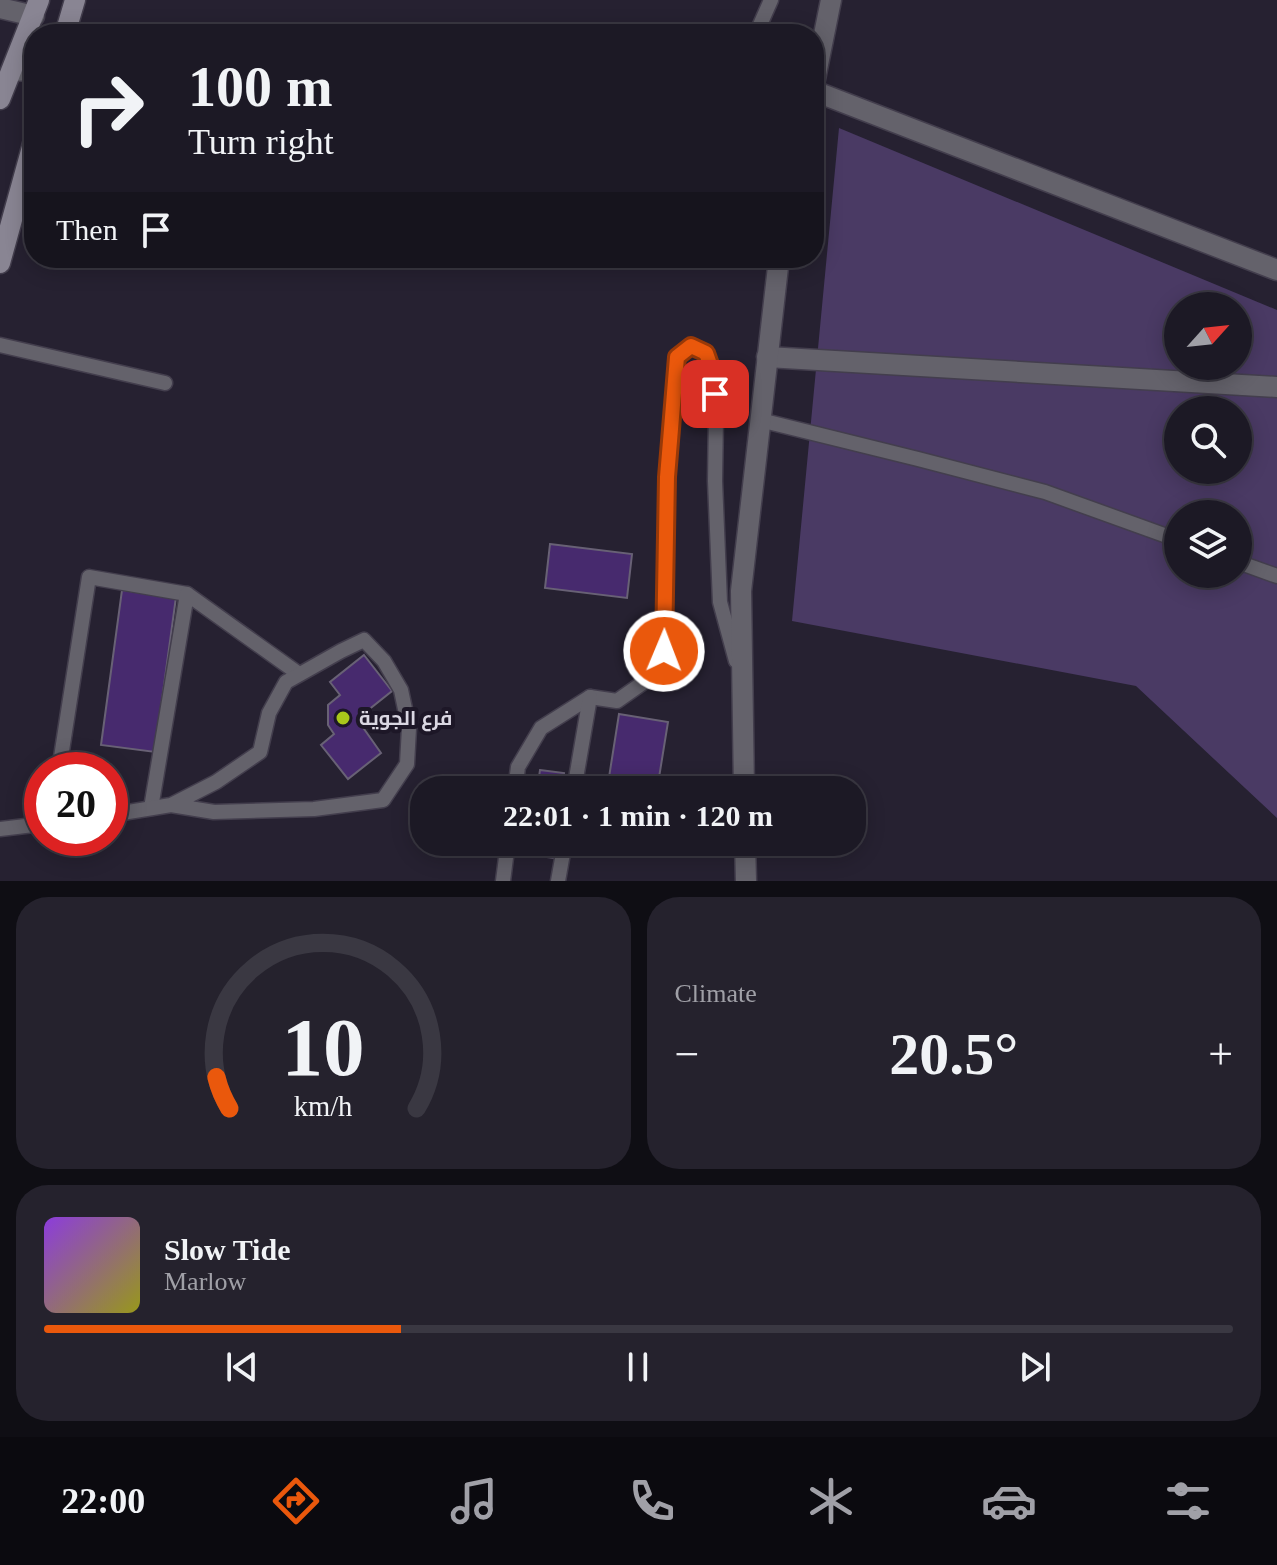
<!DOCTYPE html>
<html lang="en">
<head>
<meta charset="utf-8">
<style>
  :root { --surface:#1c1925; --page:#25222d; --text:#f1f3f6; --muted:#a0a0a7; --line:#3a3842; --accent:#ea580c }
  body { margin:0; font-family:"Times New Roman",Cairo,serif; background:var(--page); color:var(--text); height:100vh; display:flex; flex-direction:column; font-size:30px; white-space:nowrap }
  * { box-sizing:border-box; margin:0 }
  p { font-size:26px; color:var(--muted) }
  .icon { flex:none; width:44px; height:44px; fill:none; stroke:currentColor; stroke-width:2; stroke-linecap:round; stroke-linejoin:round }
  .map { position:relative; height:881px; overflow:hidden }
  .side { display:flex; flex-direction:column; gap:16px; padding:16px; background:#0f0e14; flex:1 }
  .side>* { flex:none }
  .top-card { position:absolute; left:24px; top:24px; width:800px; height:244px; border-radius:32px; box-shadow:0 4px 20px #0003,0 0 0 2px var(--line); background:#1c1925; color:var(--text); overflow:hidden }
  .needle { width:52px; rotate:63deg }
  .buttons { position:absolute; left:1164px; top:292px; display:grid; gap:16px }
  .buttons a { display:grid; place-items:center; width:88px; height:88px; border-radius:50%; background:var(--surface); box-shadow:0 4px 20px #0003,0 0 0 2px var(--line); font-size:40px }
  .speed { position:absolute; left:24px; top:752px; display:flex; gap:16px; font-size:40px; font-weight:700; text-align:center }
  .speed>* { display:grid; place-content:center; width:104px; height:104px; border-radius:50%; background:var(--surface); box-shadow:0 4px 20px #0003,0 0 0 2px var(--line); line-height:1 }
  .speed .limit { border:12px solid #d22; background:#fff; color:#111 }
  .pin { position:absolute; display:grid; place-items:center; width:68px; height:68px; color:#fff; margin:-34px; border-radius:16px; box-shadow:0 4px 12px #0006 }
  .me { position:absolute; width:88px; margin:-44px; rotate:1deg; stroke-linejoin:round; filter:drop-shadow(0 0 6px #0008) }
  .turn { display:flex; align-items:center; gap:28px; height:168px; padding:0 32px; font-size:36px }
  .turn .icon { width:104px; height:104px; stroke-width:2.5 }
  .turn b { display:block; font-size:56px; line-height:68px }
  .then { display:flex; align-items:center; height:76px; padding:0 32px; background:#0003; gap:16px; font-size:30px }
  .big { font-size:60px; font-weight:600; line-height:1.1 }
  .side .card { flex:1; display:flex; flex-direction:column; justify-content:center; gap:12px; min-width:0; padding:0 28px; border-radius:32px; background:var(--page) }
  .side .dial { align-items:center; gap:0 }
  .dial svg { height:208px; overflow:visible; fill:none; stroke:var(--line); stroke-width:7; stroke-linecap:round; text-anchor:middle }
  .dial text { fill:var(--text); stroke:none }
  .song { display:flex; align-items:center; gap:24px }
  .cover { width:96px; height:96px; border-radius:12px; background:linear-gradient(135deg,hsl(270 70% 55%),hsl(60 70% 35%)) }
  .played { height:8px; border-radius:4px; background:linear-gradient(90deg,var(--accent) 30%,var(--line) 30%) }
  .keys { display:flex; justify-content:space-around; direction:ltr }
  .heat { display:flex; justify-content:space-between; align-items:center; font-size:44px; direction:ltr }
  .side .tiles { flex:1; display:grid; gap:16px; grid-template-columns:1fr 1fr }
  .card:last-child { grid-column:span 2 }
  .trip { position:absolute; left:410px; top:776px; width:456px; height:80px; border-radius:32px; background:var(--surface); box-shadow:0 4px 20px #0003,0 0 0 2px var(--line); font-weight:600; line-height:80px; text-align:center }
  .menu { display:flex; height:128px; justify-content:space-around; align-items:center; background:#0b0a0f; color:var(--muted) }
  .menu .icon { width:56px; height:56px }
  .menu .selected { color:var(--accent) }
  .menu b { font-size:36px; color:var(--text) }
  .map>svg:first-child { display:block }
  .green { fill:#4a3a64; fill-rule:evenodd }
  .building { fill:#472a6e; stroke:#686175; stroke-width:2 }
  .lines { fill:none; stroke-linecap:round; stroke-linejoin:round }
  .service-casing { stroke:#433e4d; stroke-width:17 }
  .minor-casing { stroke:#433e4d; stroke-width:23 }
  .tertiary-casing { stroke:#433e4d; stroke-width:23 }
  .secondary-casing { stroke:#433e4d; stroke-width:23 }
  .service { stroke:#64626b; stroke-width:14 }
  .minor { stroke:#64626b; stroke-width:20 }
  .tertiary { stroke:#64626b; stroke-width:20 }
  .secondary { stroke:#898593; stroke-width:20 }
  .route-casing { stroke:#983908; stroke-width:20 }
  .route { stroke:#ea580c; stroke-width:14 }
  .poi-dot { fill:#a9c71b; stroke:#1d1727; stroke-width:3 }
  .labels { text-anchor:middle; stroke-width:8; stroke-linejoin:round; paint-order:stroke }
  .poi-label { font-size:20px; font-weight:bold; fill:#dad7e2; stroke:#1d1727; text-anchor:start }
</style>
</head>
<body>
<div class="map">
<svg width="1277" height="881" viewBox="0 0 1277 881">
  <rect width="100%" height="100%" fill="#262131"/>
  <path class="green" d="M839 128 1277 310V818L1136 686 792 621ZM1178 306H1238V366H1178ZM1178 410H1238V470H1178ZM1178 514H1238V574H1178Z"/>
  <g class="building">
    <polygon points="550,544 632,554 627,598 545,588"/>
    <polygon points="122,590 176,597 155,752 101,745"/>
    <polygon points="364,655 392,691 357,719 381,753 348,779 321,745 334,734 328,725 328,705 340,695 330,682"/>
    <polygon points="619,714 668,722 657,790 607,790"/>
    <polygon points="540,770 564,773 562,790 537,790"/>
    <polygon points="531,842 556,842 554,858 529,855"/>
  </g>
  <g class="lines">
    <defs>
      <g id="service">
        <polyline points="756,34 771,0"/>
        <polyline points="10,74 34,73"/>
        <polyline points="0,345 165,383"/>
        <polyline points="760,420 918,459 1045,492 1178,540"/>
        <polyline points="1238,562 1277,576"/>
        <polyline points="59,770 89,577 187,594"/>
        <polyline points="515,790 518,767 541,728 590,697 617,701 654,675 664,651 667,477 677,357 691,346 706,353 713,373 716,415 715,481 720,602 736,661"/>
        <polyline points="574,790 590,697"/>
        <polyline points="151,808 187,594 299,674"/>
        <polyline points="110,815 171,805 216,782 260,752 269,713 286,682 341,651 364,640 384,661 401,690 409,728 407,764 383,800 314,809 214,812 171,805"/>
        <polyline points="0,829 42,824"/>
        <polyline points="503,881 508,842"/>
        <polyline points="558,881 565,842"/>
      </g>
      <g id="minor">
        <polyline points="0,8 34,16"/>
        <polyline points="814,84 831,0"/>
        <polyline points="767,357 1277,387"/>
        <polyline points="744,790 741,591 779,258"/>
        <polyline points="745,842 746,881"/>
      </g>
      <polyline id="tertiary" points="814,91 1277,270"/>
      <g id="secondary">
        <polyline points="65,34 75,0"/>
        <polyline points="0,99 39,0"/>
        <polyline points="0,263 34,140"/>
      </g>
    </defs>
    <use href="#service" class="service-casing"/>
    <use href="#minor" class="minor-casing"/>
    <use href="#tertiary" class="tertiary-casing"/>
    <use href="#secondary" class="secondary-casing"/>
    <use href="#service" class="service"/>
    <use href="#minor" class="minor"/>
    <use href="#tertiary" class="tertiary"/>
    <use href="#secondary" class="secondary"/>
  </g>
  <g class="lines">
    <defs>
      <polyline id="route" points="664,651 667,477 677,357 691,346 706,353 713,373 715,394"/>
    </defs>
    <use href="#route" class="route-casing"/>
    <use href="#route" class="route"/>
  </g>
  <circle class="poi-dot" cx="343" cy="718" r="8"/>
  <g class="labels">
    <g class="poi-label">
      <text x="359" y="725">فرع الجوية</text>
    </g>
  </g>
</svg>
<div class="buttons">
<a><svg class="needle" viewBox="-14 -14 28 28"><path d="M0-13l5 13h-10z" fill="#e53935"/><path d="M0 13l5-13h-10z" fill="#a0a0a7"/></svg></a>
<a><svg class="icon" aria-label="search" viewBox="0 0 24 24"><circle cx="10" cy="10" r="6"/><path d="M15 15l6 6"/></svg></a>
<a><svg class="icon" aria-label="layers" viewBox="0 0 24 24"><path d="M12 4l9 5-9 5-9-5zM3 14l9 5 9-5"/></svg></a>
</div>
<div class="speed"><div class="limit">20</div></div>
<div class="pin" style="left:715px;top:394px;background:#d93025"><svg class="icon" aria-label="arrive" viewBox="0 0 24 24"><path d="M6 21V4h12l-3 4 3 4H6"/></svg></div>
<svg class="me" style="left:664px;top:651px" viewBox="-20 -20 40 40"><circle r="17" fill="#ea580c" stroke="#fff" stroke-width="3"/><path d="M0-11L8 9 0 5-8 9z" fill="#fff"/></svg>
<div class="trip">22:01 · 1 min · 120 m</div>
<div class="top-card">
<div class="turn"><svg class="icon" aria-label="right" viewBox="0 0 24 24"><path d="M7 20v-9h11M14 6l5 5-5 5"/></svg><div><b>100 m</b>Turn right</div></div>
<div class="then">Then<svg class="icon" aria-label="arrive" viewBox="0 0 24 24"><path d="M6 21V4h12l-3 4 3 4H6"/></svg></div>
</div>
</div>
<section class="side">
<div class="tiles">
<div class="card dial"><svg viewBox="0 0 100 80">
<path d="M14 69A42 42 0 1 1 86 69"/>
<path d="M14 69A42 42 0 0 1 9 57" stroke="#ea580c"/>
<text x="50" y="56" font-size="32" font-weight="700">10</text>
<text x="50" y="72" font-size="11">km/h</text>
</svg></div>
<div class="card"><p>Climate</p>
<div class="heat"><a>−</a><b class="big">20.5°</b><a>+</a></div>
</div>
<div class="card">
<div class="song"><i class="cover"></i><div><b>Slow Tide</b><p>Marlow</p></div></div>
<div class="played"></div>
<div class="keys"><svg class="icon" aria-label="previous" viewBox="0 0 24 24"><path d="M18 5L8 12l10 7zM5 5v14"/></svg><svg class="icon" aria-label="pause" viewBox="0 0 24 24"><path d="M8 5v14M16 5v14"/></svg><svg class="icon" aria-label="next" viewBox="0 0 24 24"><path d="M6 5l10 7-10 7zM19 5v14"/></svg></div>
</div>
</div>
</section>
<nav class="menu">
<b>22:00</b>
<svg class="icon selected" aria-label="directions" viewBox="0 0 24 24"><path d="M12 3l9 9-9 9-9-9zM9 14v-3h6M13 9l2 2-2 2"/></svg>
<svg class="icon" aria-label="music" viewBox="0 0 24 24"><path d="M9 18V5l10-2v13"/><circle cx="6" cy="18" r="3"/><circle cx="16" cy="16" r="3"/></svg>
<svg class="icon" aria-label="phone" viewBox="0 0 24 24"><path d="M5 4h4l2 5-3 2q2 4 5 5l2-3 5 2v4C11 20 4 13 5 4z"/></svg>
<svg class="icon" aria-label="climate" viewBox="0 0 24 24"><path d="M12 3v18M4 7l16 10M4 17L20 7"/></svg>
<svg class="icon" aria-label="car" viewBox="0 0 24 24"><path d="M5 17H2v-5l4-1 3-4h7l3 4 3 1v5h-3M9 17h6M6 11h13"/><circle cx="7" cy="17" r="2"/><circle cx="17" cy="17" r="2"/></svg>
<svg class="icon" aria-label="filters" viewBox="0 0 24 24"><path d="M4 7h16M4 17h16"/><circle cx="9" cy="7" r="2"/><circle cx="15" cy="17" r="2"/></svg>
</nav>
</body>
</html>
